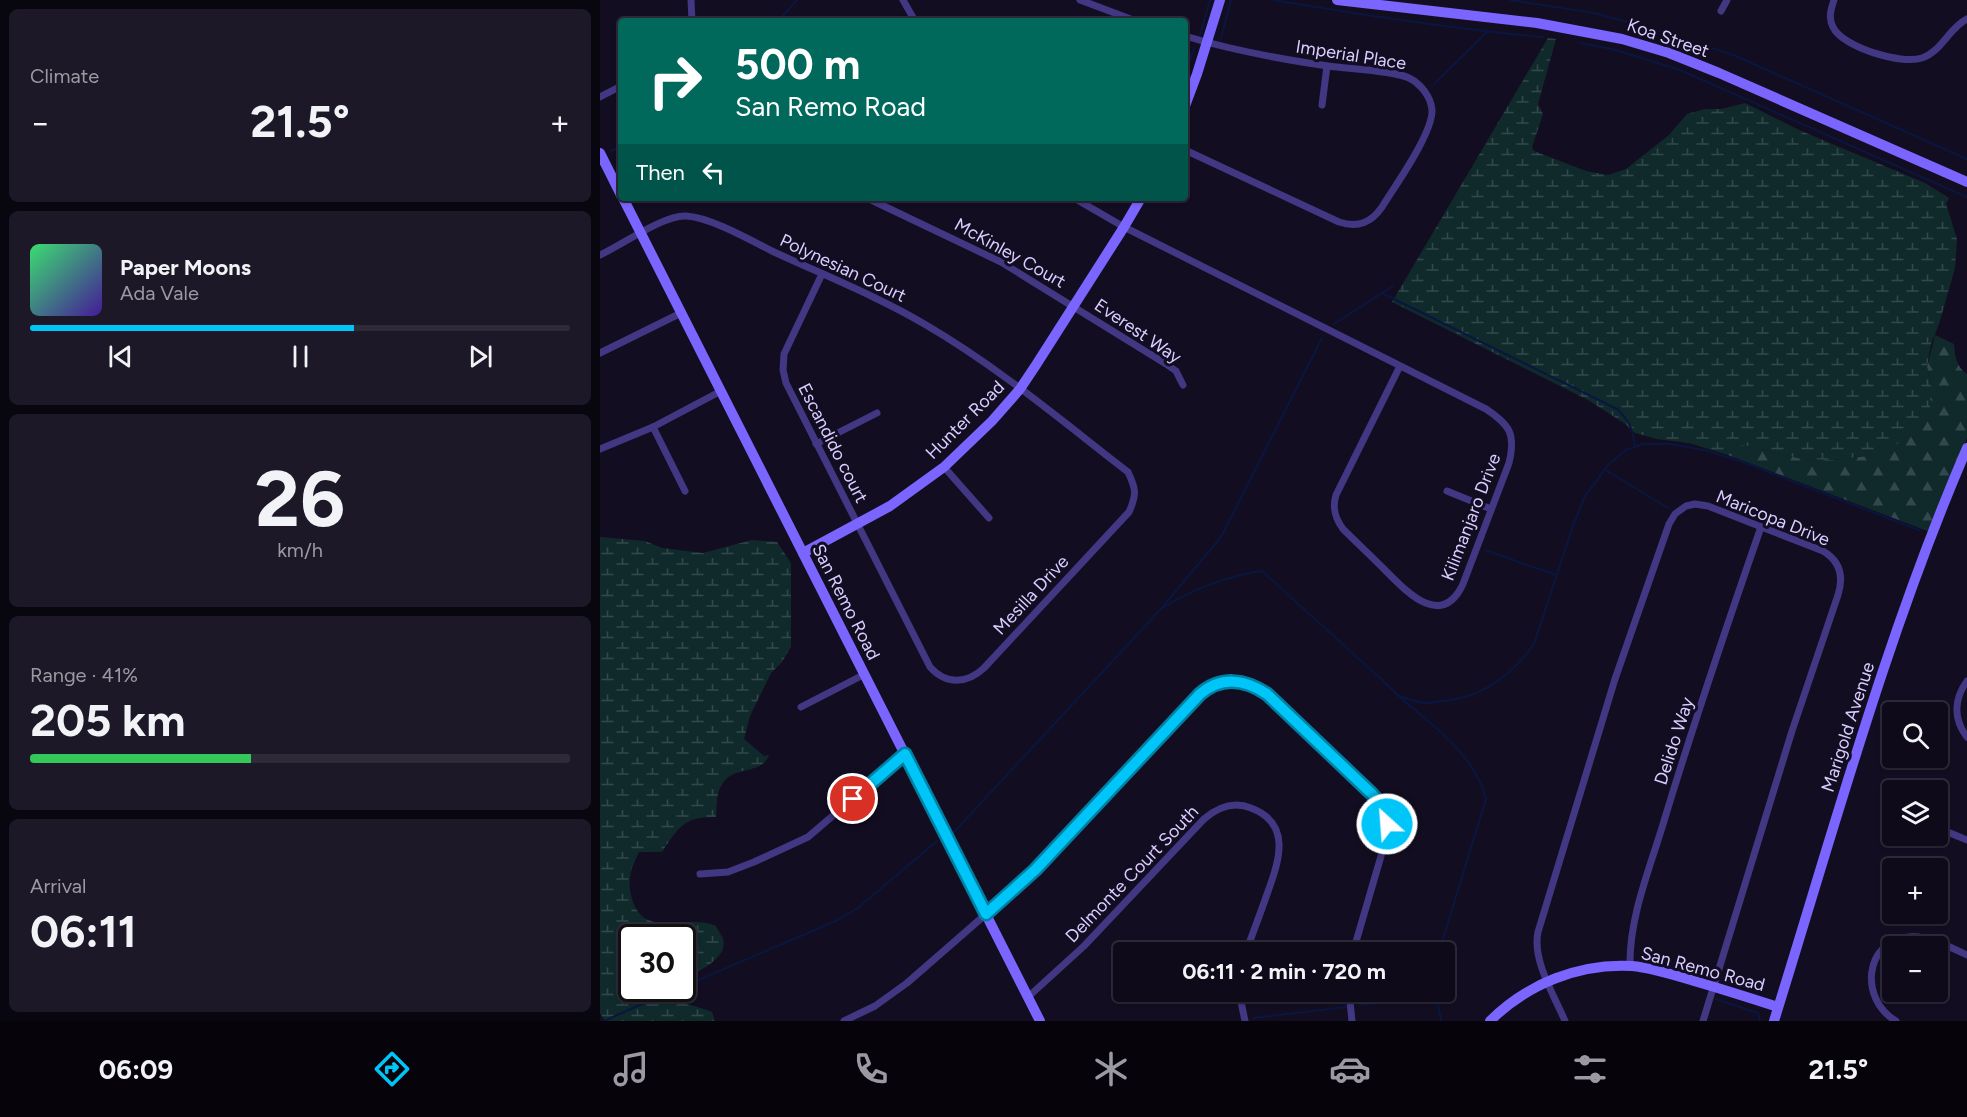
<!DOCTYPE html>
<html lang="en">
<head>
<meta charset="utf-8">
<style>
  :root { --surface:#0e0a1a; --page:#1c1827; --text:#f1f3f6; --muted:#9b9aa2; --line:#2e2b39; --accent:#00c5f9 }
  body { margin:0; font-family:Figtree,sans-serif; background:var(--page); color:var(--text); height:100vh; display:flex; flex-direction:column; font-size:22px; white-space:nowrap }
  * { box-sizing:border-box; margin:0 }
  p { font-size:20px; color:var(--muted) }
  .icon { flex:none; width:33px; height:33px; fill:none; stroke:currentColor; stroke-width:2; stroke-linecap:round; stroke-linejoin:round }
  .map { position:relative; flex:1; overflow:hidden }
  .side { display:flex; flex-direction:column; gap:9px; padding:9px; background:#08060e; width:600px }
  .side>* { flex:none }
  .top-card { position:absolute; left:18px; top:18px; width:570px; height:183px; border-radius:6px; box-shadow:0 2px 4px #0004,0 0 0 2px var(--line); background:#00695c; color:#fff; overflow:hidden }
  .buttons { position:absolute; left:1282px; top:702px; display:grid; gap:12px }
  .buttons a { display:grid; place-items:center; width:66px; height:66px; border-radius:6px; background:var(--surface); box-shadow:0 2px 4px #0004,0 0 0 2px var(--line); font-size:30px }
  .speed { position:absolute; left:18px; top:924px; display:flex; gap:12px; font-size:30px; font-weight:700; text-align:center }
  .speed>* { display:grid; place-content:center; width:78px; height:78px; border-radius:50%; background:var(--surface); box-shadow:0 2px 4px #0004,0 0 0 2px var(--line); line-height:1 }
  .speed .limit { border:3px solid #111; border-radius:9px; background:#fff; color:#111 }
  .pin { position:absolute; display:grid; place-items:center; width:51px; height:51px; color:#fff; margin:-26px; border:3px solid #fff; border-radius:50%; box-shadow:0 2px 6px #0007 }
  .me { position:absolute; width:66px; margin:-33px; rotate:334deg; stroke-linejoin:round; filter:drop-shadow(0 0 4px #0008) }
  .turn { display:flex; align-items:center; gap:21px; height:126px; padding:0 18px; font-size:27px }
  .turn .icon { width:78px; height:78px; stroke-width:2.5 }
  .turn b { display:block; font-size:42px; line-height:51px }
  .then { display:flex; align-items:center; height:57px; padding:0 18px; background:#0003; gap:12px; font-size:22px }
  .big { font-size:45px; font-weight:700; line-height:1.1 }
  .side .widget { flex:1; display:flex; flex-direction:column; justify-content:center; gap:9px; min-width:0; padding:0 21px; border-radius:9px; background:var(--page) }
  .side .dial { align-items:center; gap:0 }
  .dial b { font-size:78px; line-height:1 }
  .song { display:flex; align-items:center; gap:18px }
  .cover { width:72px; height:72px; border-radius:9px; background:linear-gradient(135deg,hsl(140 70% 55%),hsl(260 70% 35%)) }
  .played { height:6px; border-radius:3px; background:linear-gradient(90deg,var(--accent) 60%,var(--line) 60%) }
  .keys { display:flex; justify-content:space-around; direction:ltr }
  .heat { display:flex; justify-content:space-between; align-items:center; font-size:33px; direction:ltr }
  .charge { height:9px; border-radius:4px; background:linear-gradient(90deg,#34c759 41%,var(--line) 0) }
  .trip { position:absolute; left:513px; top:942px; width:342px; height:60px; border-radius:6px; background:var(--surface); box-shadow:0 2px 4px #0004,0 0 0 2px var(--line); font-weight:700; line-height:60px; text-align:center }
  .dock { display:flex; height:96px; justify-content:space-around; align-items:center; background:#06040a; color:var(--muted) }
  .dock .icon { width:42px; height:42px }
  .dock .active { color:var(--accent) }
  .dock b { font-size:27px; color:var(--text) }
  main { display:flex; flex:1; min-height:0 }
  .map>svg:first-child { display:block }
  .forest { fill:url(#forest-firs) }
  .wetland { fill:url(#wetland-marsh) }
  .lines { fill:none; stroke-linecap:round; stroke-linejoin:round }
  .stream { stroke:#091740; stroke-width:2 }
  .street { stroke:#423782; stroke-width:7 }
  .secondary { stroke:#7a65ff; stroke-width:10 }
  .route-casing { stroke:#0080a2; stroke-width:15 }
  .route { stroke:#00c5f9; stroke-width:10 }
  .labels { text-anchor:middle; stroke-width:6; stroke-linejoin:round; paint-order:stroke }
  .street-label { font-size:18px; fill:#d9ceff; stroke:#130d22 }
</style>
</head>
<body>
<main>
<section class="side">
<div class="widget"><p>Climate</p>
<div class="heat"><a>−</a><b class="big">21.5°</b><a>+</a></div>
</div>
<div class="widget">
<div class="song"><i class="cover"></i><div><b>Paper Moons</b><p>Ada Vale</p></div></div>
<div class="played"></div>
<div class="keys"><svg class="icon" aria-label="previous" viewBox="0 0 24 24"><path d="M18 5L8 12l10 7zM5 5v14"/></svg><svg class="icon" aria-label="pause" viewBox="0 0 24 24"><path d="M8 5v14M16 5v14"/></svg><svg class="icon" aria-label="next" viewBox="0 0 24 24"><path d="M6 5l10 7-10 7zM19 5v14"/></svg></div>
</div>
<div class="widget dial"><b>26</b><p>km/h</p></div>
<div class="widget"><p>Range · 41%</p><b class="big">205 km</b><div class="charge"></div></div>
<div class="widget"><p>Arrival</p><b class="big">06:11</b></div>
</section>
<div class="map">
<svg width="1367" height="1021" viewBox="0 0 1367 1021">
  <defs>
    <pattern id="forest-firs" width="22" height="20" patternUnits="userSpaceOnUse" patternTransform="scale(1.5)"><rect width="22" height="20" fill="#102a2c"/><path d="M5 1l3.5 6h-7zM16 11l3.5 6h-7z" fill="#32484c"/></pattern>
    <pattern id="wetland-marsh" width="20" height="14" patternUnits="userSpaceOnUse" patternTransform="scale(1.5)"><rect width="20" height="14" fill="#102a2c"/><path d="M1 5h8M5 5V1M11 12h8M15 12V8" fill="none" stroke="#32484c"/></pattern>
  </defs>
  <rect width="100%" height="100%" fill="#130d22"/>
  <path class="forest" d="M1335 335 1354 344C1355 356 1356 367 1367 374V438L1330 532 1128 455 1139 444 1202 459 1234 460 1266 456 1331 386 1327 367Z"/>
  <g class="wetland">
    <polygon points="948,38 956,39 938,104 943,114 932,147 934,151 986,171 1008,175 1026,169 1069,135 1087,114 1105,109 1121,109 1145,103 1199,130 1325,183 1349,198 1346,204 1357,239 1355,268 1339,324 1331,344 1327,367 1331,386 1330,409 1317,427 1295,446 1266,456 1234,460 1202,459 1139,444 1128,455 1089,443 1057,439 1035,433 1024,423 988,400 792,302"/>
    <path d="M0 537 45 541 62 548 103 553 152 540 177 542 191 563V647L182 662 171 673 150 716 144 739 164 756 169 755C161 777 131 763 120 788 116 796 117 809 116 817 84 816 78 828 62 852H39C30 871 26 881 33 902 46 939 87 913 116 926 118 931 121 934 123 939 129 958 96 974 83 978L82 938H32V988L59 989 56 996 61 1001C83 1003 91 1004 112 1012L115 1021H5L0 1013Z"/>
  </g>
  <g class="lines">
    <g class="stream">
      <path d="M673 0C763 15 852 29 943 37"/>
      <polyline points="910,0 994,13 1053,29 1131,54 1367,159"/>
      <polyline points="178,21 197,0"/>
      <polyline points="600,35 610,0"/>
      <polyline points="621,38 631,0"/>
      <polyline points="980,43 1012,49 1080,70 1367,197"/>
      <polyline points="585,76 594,48"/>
      <polyline points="834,84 887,32"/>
      <polyline points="11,151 21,147"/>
      <path d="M782 293 1017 409C1031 423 1032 428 1035 447"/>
      <polyline points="734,324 793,286"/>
      <polyline points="1004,469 1068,508"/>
      <polyline points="885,550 956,575"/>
      <path d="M562 608C592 590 627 576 662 571L781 679C816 716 873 746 886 799L839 952"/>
      <path d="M797 695C805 698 815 702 824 703 830 703 836 702 842 701 882 698 911 676 934 644L974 523 985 496 1009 464 1026 450 1043 444H1071L1104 450 1140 461 1319 530"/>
      <polyline points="354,832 560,610 621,537 722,338"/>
      <polyline points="82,987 238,920 259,907 337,841"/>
      <polyline points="836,992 841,1021"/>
      <polyline points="1116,999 1158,1013 1160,1021"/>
      <polyline points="760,1005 837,997"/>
      <polyline points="653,1018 746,1007"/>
      <polyline points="4,1021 78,988"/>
    </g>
    <g class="street">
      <polyline points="91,0 92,21"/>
      <polyline points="303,0 315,21"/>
      <polyline points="480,0 536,21"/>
      <path d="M1234 0C1231 9 1228 18 1233 27 1242 47 1301 65 1322 58 1341 52 1349 28 1367 19"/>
      <polyline points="1121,11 1127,0"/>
      <path d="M585 36C631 50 680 59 728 66 748 69 792 70 809 78 821 84 831 97 832 110 833 133 795 186 782 207 771 223 758 228 739 222L585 150"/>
      <polyline points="0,97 21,86"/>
      <polyline points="722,105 727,66"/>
      <polyline points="267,198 401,262 566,364 576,371 583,385"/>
      <path d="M474 198 524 227 886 409C910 425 916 434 909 463L863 584C841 631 805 590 783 568 770 555 756 542 743 529 735 518 732 508 736 495L800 366"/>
      <path d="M0 255C22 245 63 215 86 216 110 217 152 241 174 252 224 275 279 297 326 325 398 367 462 421 528 472 536 489 537 494 529 512L384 668C367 684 346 685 330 667L186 383 183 370 184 354 222 274"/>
      <polyline points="0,353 81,313"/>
      <polyline points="53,427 85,491"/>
      <polyline points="216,444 277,413"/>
      <polyline points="0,449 53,427 121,391"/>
      <polyline points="344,467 389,518"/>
      <polyline points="847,491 891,509"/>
      <path d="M1367 681C1354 699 1353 719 1367 737"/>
      <polyline points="201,707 265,674"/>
      <polyline points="1338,832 1350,833 1367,840"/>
      <polyline points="100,874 128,872 154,862 208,837 305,754"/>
      <path d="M1030 966C1029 917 1050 868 1064 821 1094 722 1127 625 1161 527"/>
      <polyline points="639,992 645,1021"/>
      <polyline points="749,992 752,1021"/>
      <path d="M428 997 484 946 604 819C618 807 634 801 651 808 696 825 676 868 665 900 659 917 652 935 646 952"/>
      <path d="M244 1021 275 1006 307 983 416 888 436 870 600 694C621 676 645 679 667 694L772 794C784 808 789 820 786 839L753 952"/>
      <path d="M965 1021C954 995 932 960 938 932L1015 679 1069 524 1075 514 1086 506 1095 504 1108 506 1223 551C1240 561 1244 576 1238 595L1192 731 1103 1021"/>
      <path d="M1296 1021C1259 999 1264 941 1309 937 1329 935 1349 947 1367 955"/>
    </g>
    <g class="secondary">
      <polyline points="737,0 937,23 1022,39 1069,53 1119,73 1367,182"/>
      <polyline points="585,106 597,74 620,0"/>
      <polyline points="0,153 21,195"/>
      <polyline points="23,198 440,1021"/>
      <polyline points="203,553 290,506 344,467 392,421 420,389 436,365 524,227 541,198"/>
      <path d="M890 1021C927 984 979 963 1032 966 1053 968 1074 975 1094 981 1122 989 1150 998 1178 1007"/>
      <path d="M1174 1021C1234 829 1287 633 1367 448"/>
    </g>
  </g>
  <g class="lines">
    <defs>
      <path id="route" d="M253 799 305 754 386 914 435 870 600 694C621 676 645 679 667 694L772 794 782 805 787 824"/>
    </defs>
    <use href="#route" class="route-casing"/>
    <use href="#route" class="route"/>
  </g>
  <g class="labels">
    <g class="street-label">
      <text transform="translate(1068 38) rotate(19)" y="6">Koa Street</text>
      <text transform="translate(751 55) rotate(9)" y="6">Imperial Place</text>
      <text transform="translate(410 253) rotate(29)" y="6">McKinley Court</text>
      <text transform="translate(243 268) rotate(25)" y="6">Polynesian Court</text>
      <text transform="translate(538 331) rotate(34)" y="6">Everest Way</text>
      <text transform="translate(365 420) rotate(-45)" y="6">Hunter Road</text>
      <text transform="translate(233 443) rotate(63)" y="6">Escandido court</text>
      <text transform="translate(871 517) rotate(-69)" y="6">Kilimanjaro Drive</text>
      <text transform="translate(1173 518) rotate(22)" y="6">Maricopa Drive</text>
      <text transform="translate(431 595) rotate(-47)" y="6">Mesilla Drive</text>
      <text transform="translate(246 602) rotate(63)" y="6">San Remo Road</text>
      <text transform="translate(1248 727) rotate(-72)" y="6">Marigold Avenue</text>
      <text transform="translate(1074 741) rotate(-72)" y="6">Delido Way</text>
      <text transform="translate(532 874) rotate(-46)" y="6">Delmonte Court South</text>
      <text transform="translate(1103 969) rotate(15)" y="6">San Remo Road</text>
    </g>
  </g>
</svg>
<div class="buttons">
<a><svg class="icon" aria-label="search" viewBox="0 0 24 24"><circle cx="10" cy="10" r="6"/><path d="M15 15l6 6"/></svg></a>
<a><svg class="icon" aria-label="layers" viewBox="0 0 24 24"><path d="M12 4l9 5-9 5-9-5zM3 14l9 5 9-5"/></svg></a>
<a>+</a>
<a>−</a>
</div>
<div class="speed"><div class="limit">30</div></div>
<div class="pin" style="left:253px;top:799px;background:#d93025"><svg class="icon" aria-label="arrive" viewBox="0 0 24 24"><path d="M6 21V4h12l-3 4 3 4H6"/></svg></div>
<svg class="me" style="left:787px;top:824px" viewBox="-20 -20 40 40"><circle r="17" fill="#00c5f9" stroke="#fff" stroke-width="3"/><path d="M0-11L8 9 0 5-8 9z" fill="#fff"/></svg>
<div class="trip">06:11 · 2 min · 720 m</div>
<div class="top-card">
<div class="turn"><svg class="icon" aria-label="right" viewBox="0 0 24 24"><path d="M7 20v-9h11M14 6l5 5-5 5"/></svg><div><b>500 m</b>San Remo Road</div></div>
<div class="then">Then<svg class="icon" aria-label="left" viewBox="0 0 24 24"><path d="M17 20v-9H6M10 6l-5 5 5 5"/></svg></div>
</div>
</div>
</main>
<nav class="dock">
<b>06:09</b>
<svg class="icon active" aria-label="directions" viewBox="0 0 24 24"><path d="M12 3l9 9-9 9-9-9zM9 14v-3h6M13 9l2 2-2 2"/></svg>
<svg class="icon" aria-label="music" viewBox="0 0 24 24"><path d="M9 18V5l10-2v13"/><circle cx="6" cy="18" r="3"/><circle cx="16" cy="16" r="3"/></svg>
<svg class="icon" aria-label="phone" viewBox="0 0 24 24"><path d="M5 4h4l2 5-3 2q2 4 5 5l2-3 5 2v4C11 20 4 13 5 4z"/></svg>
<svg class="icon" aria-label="climate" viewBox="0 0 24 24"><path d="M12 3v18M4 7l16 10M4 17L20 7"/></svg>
<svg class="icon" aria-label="car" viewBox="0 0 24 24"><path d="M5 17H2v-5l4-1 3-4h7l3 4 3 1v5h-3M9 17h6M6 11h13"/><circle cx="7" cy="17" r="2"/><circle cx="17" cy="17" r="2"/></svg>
<svg class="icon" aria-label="filters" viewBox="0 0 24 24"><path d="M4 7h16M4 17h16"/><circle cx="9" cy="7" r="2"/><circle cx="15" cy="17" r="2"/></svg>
<b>21.5°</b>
</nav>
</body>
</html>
